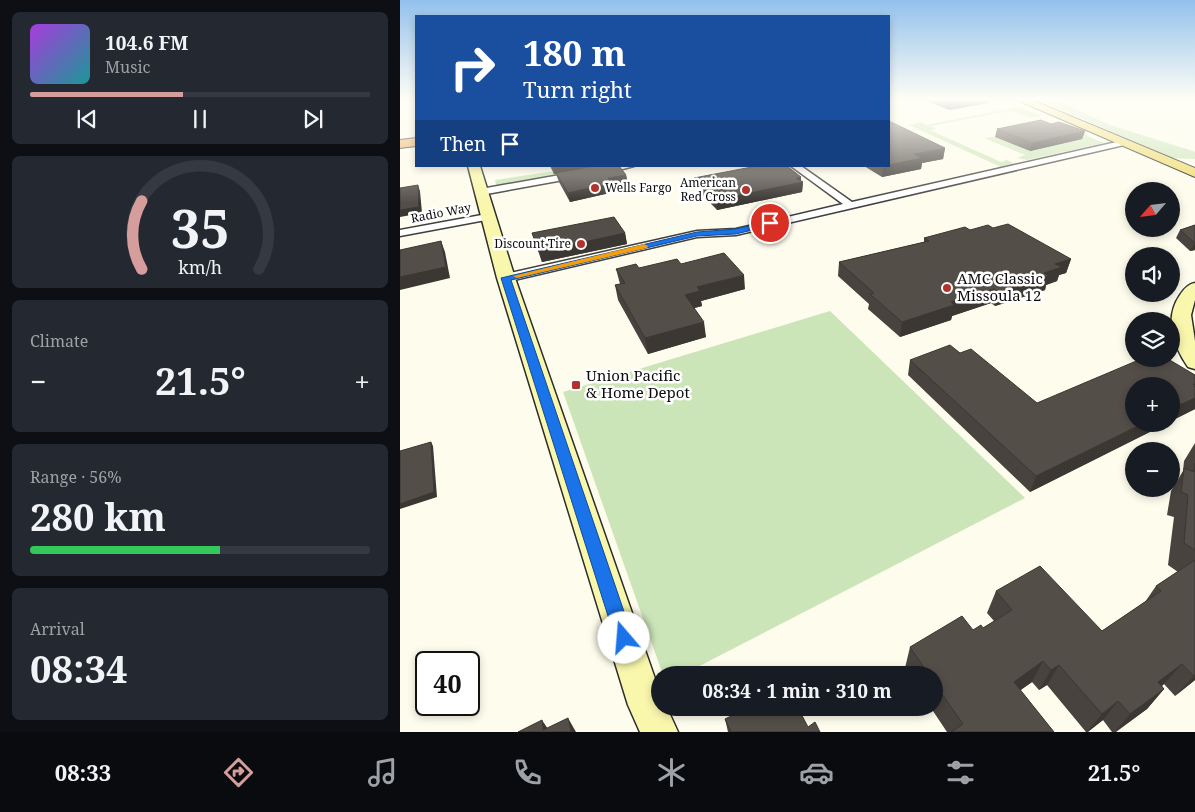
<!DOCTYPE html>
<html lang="en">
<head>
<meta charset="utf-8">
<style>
  :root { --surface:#171b24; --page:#242831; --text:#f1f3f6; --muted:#9ea1a6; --line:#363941; --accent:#d59d9c }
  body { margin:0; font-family:"Noto Serif",serif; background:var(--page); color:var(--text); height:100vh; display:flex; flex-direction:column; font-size:19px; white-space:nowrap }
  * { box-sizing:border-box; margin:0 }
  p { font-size:16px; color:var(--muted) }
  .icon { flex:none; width:28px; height:28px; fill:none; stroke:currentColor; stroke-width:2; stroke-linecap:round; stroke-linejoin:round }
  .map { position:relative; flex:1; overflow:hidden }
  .sheet { display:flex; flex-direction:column; gap:12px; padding:12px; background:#0d0f14; width:400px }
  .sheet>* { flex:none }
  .banner { position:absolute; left:15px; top:15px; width:475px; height:152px; border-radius:0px; box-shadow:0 2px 8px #0003; background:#1a4fa0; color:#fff; overflow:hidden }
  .needle { width:32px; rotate:242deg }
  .buttons { position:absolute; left:725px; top:182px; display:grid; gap:10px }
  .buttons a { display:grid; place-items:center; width:55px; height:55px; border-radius:50%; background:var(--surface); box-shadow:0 2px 8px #0003; font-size:25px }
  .speed { position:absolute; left:15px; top:651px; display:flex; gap:10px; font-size:25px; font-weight:700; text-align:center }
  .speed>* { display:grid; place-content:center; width:65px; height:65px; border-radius:50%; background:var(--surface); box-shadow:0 2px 8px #0003; line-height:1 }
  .speed .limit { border:2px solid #111; border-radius:8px; background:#fff; color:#111 }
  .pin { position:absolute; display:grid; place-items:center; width:42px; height:42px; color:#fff; margin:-21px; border:2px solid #fff; border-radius:50%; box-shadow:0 1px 5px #0007 }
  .me { position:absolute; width:55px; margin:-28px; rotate:342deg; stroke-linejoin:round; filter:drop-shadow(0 0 4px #0008) }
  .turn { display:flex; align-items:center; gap:18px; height:105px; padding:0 25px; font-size:22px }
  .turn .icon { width:65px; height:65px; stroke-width:2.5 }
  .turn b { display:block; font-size:35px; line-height:42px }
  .then { display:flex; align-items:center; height:48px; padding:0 25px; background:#0003; gap:10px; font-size:19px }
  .big { font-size:38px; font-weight:700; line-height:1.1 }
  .sheet .widget { flex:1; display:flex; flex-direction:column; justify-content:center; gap:8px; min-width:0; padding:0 18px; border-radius:8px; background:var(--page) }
  .sheet .dial { align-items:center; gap:0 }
  .dial svg { height:130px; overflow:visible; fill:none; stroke:var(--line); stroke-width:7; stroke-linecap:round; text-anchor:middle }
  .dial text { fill:var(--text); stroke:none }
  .song { display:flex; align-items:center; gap:15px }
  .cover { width:60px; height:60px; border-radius:8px; background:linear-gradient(135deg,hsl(280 70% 55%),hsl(180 70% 35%)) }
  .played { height:5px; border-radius:2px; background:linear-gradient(90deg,var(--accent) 45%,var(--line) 45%) }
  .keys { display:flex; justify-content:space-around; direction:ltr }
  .heat { display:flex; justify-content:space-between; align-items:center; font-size:28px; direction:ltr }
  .charge { height:8px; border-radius:4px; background:linear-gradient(90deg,#34c759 56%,var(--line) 0) }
  .trip { position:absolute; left:251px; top:666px; width:292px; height:50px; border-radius:25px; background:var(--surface); box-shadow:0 2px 8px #0003; font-weight:700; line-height:50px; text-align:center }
  .menu { display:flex; height:80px; justify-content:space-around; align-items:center; background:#090b0e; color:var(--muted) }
  .menu .icon { width:35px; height:35px }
  .menu .selected { color:var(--accent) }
  .menu b { font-size:22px; color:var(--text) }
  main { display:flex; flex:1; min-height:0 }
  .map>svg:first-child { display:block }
  .green { fill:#cce5b8 }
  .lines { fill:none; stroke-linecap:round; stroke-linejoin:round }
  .street-casing { stroke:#3f3f3f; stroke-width:3 }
  .secondary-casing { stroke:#2e2e2e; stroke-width:3 }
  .primary-casing { stroke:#1d1d1d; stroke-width:2 }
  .highway-casing { stroke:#1d1d1d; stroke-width:2 }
  .street { fill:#fff; fill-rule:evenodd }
  .secondary { fill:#f9f7ac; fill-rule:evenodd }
  .primary { fill:#efda6b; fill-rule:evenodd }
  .highway { fill:#eaaa5e; fill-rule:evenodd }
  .wall { fill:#48433f }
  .shaded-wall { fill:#3b3733 }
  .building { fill:#544e49; stroke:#3b3733 }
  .route { fill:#1a73e8; stroke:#114b97 }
  .slow { fill:#f59e0b }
  .poi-dot { fill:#b2332e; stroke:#fff; stroke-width:2 }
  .labels { text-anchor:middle; stroke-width:5; stroke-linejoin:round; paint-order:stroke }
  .far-poi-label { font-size:12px; fill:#0c0c0c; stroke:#fff; text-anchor:end }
  .far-street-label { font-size:12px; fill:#0c0c0c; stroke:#fff }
  .poi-label { font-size:15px; fill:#0c0c0c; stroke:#fff; text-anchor:start }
</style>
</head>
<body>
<main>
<section class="sheet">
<div class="widget">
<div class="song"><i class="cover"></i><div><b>104.6 FM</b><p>Music</p></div></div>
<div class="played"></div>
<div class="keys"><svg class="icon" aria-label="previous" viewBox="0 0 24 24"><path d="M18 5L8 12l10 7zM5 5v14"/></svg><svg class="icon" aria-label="pause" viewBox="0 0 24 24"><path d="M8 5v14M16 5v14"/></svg><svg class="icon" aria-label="next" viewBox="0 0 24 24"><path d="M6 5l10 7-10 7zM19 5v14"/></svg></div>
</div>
<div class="widget dial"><svg viewBox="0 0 100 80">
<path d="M14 69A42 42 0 1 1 86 69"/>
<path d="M14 69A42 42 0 0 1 14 27" stroke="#d59d9c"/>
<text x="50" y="56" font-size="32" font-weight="700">35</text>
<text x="50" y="72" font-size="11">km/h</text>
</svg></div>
<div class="widget"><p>Climate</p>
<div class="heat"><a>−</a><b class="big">21.5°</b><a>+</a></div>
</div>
<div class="widget"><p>Range · 56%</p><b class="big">280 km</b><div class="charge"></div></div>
<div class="widget"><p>Arrival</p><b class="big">08:34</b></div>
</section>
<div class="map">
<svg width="795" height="732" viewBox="0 0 795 732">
  <rect width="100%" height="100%" fill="#fefcec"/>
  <g class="green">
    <polygon points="641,100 656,100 710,125 790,150 795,152 795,159 770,158"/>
    <polygon points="618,107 642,116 631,118 610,111 531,126 536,129 530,130 601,162 607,160 615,164 601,167 509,125 521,122 526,125"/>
    <polygon points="657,123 704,143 627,160 617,158 625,155 584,138 595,137 630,151 637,127"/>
    <polygon points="215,166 102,186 96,185 95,180 182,167"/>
    <polygon points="430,311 625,498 282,675 263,675 163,392"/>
  </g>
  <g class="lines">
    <defs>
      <g id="street">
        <polygon points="721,141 724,141 724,145 336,235 297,237 106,282 100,278 106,274 297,231 336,229 443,204 391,166 401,166 452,202"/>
        <polygon points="215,166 234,166 200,175 196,172"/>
        <polygon points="177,172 182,175 180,177 81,195 76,192 81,189"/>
        <polygon points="87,214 91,215 91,219 0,236 0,230"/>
      </g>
      <g id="secondary">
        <polygon points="68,166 80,166 115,278 260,693 260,708 267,708 278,732 240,732 228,705 97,278"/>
        <path d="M795 283V300L791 315 795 341V369L788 367C773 345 764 318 780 295 784 289 788 284 795 283Z"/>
      </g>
      <polygon id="primary" points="617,100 632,100 795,168 795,177"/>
      <polygon id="highway" points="16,138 16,146 0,148 0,140"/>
    </defs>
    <use href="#street" class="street-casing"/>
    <use href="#secondary" class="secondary-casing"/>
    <use href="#primary" class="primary-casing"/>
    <use href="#highway" class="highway-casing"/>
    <use href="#street" class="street"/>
    <use href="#secondary" class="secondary"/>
    <use href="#primary" class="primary"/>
    <use href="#highway" class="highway"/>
  </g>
  <g class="wall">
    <polygon points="524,100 589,100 588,103 549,110"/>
    <polygon points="651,124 685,131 682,139 630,151 595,137 597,129"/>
    <polygon points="545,148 543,159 522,163 521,169 482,177 464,166 489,166"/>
    <polygon points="150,166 219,166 226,175 228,184 213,187 214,192 170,202 159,182 156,174 154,174"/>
    <polygon points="294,178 401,182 403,182 402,192 317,210 295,187"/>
    <polygon points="795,225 795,250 790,251 776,238 780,230"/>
    <polygon points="593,228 671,259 666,273 659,275 657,281 646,285 645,290 595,306 591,303 552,316 551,320 500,337 468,309 469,304 438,276 439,262 524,242 524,238 570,230"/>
    <polygon points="132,233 225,233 227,244 142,262"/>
    <polygon points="281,264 345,289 301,301 302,306 294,308 306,337 248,354 218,300 215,285 220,284 216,269 239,268"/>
    <polygon points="560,353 637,403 795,375 795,409 630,492 508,375 510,360"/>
    <polygon points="795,443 795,680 775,696 764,684 762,686 764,689 747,709 716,732 712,732 703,720 688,732 686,732 647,685 639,690 632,682 620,690 654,732 547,732 531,708 535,708 535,675 509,675 505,668 510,647 573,630 583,628 594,621 587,613 596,591 702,631 745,602 756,586 778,572 768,565 774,517 767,515 771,491 783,471 784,461"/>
    <polygon points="325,719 408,727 420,732 328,732"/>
  </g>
  <g class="shaded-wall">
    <polygon points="565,100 589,100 588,103 549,110 550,103"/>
    <polygon points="685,131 682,139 630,151 632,143"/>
    <polygon points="545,148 543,159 522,163 521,169 482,177 483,166 489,166 489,165 514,154"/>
    <polygon points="152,166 201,166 154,174"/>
    <polygon points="226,175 228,184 213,187 214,192 170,202 168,193 208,178"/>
    <polygon points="401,177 401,183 403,182 402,192 317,210 316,200"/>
    <polygon points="18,185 20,191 22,213 0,217 0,210"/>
    <polygon points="225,233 227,244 142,262 139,252"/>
    <polygon points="41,241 45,252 50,278 0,290 0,277"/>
    <polygon points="795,242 795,250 790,251 795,243"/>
    <polygon points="671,259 666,273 659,275 657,281 646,285 645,290 595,306 599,292 644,273 655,264"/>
    <polygon points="344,275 345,289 301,301 302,306 287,310 285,295 297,287"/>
    <polygon points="594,289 591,303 552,316 551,320 500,337 502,322 551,302"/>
    <polygon points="304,322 306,337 248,354 245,338"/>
    <polygon points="795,398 795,409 771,421 771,409"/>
    <polygon points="742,424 766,424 630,492 636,476"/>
    <polygon points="31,442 33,446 37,497 0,509 0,504"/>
    <polygon points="643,661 632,682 604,702 614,682"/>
    <polygon points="782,664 764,684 740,702 758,682"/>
    <polygon points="659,665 647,685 639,690 651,670"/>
    <polygon points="795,675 795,680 775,696"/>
    <polygon points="764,689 747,709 715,732 730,714"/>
    <polygon points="718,701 703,720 687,732 702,714"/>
    <polygon points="168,718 176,732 171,732"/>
    <polygon points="142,720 150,732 143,730"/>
  </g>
  <g class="building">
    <polygon points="543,100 565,100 550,103"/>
    <polygon points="641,120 651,124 659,122 685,131 632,143 597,129"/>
    <polygon points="489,121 545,148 514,154 522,158 489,165"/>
    <polygon points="194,166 219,166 226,175 208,178 212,183 168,193 156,173"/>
    <polygon points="357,166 387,166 401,177 396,178 403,182 316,200 294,178"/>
    <polygon points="18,185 19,207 0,210 0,188"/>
    <polygon points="214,217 225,233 139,252 132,233"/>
    <polygon points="608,224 671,259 655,264 662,267 644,273 649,276 599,292 594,289 551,302 554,305 502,322 470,294 474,293 439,262 529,241 524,238 565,227 570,230 588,225 593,228"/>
    <polygon points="795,225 795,243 780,230"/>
    <polygon points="41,241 46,267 0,277 0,250"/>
    <polygon points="324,253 344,275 297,287 300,291 285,295 304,322 245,338 215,285 225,283 216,269 236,264 239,268 277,259 281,264"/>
    <polygon points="550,345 560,353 571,349 637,403 741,359 768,359 795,375 795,384 793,385 795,387 795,398 771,409 771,386 734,386 734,424 742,424 636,476 510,360"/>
    <polygon points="31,442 34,492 0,504 0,451"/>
    <polygon points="795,463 795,550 784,543 788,495 781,492 784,468 794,472"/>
    <polygon points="795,560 795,675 794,676 782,664 758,682 764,689 730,714 718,701 702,714 659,665 651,670 643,661 614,682 654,732 551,732 563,724 535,684 535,675 529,675 510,647 562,616 573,630 581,625 583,628 612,610 596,591 640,566 702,631 761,591 756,586"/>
    <polygon points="347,708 398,708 408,727 415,722 420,732 331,732 325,719"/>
    <polygon points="168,718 171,732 118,732 142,720 143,730"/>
  </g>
  <linearGradient id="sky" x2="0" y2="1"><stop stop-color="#93c1ec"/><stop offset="0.49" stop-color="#fffef6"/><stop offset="1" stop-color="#fffef6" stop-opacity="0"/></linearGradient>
  <rect width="795" height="203" fill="url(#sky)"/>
  <polygon class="route" points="370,221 373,222 373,225 336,234 297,236 111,280 233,638 230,644 224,647 217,644 215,638 101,278 297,232 336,229"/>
  <polygon class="slow" points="244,244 248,246 247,248 117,278 113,276"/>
  <g class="poi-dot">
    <circle cx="195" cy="188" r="5"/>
    <circle cx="346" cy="190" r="5"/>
    <circle cx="181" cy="244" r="5"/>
    <circle cx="547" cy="288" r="5"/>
    <rect x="171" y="380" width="10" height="10" rx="2.5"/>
  </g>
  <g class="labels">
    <g class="far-poi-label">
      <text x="336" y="187">American<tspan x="336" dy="14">Red Cross</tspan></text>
      <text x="205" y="192" text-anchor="start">Wells Fargo</text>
      <text x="171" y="248">Discount Tire</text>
    </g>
    <g class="far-street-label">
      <text transform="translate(41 213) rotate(-11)" y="4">Radio Way</text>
    </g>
    <g class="poi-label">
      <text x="557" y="284">AMC Classic<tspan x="557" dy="17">Missoula 12</tspan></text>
      <text x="186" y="381">Union Pacific<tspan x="186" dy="17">&amp; Home Depot</tspan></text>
    </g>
  </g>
</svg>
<div class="buttons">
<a><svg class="needle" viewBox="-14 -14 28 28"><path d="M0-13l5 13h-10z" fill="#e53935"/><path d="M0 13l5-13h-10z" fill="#9ea1a6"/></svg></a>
<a><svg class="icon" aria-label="sound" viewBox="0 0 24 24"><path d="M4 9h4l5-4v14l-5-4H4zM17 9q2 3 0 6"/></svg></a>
<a><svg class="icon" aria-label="layers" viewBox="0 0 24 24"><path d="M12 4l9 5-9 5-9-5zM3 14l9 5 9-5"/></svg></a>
<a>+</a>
<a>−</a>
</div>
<div class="speed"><div class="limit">40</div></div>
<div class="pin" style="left:370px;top:223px;background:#d93025"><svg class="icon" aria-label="arrive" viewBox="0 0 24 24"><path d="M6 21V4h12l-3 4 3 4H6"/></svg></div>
<svg class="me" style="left:224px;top:638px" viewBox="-20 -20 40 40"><circle r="19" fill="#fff"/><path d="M0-13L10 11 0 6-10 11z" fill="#1a73e8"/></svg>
<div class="trip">08:34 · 1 min · 310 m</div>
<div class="banner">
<div class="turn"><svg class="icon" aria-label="right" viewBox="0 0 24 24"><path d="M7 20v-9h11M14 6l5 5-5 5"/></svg><div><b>180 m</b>Turn right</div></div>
<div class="then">Then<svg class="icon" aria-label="arrive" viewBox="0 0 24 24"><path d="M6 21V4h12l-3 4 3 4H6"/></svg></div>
</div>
</div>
</main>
<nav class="menu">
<b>08:33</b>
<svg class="icon selected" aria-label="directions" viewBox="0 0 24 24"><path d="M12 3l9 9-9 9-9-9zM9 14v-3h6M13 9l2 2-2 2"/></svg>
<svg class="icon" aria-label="music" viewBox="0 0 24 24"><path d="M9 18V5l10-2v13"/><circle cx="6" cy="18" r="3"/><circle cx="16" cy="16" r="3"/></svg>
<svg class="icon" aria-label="phone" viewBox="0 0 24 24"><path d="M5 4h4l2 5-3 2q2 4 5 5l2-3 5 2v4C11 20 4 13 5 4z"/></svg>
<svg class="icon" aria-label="climate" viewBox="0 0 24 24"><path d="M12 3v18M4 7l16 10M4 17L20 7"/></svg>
<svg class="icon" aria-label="car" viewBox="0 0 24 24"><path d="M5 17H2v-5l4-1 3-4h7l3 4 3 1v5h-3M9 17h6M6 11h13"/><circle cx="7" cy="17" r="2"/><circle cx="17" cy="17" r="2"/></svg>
<svg class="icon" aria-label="filters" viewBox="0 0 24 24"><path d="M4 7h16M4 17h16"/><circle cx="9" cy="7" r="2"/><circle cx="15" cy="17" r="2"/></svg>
<b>21.5°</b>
</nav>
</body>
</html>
